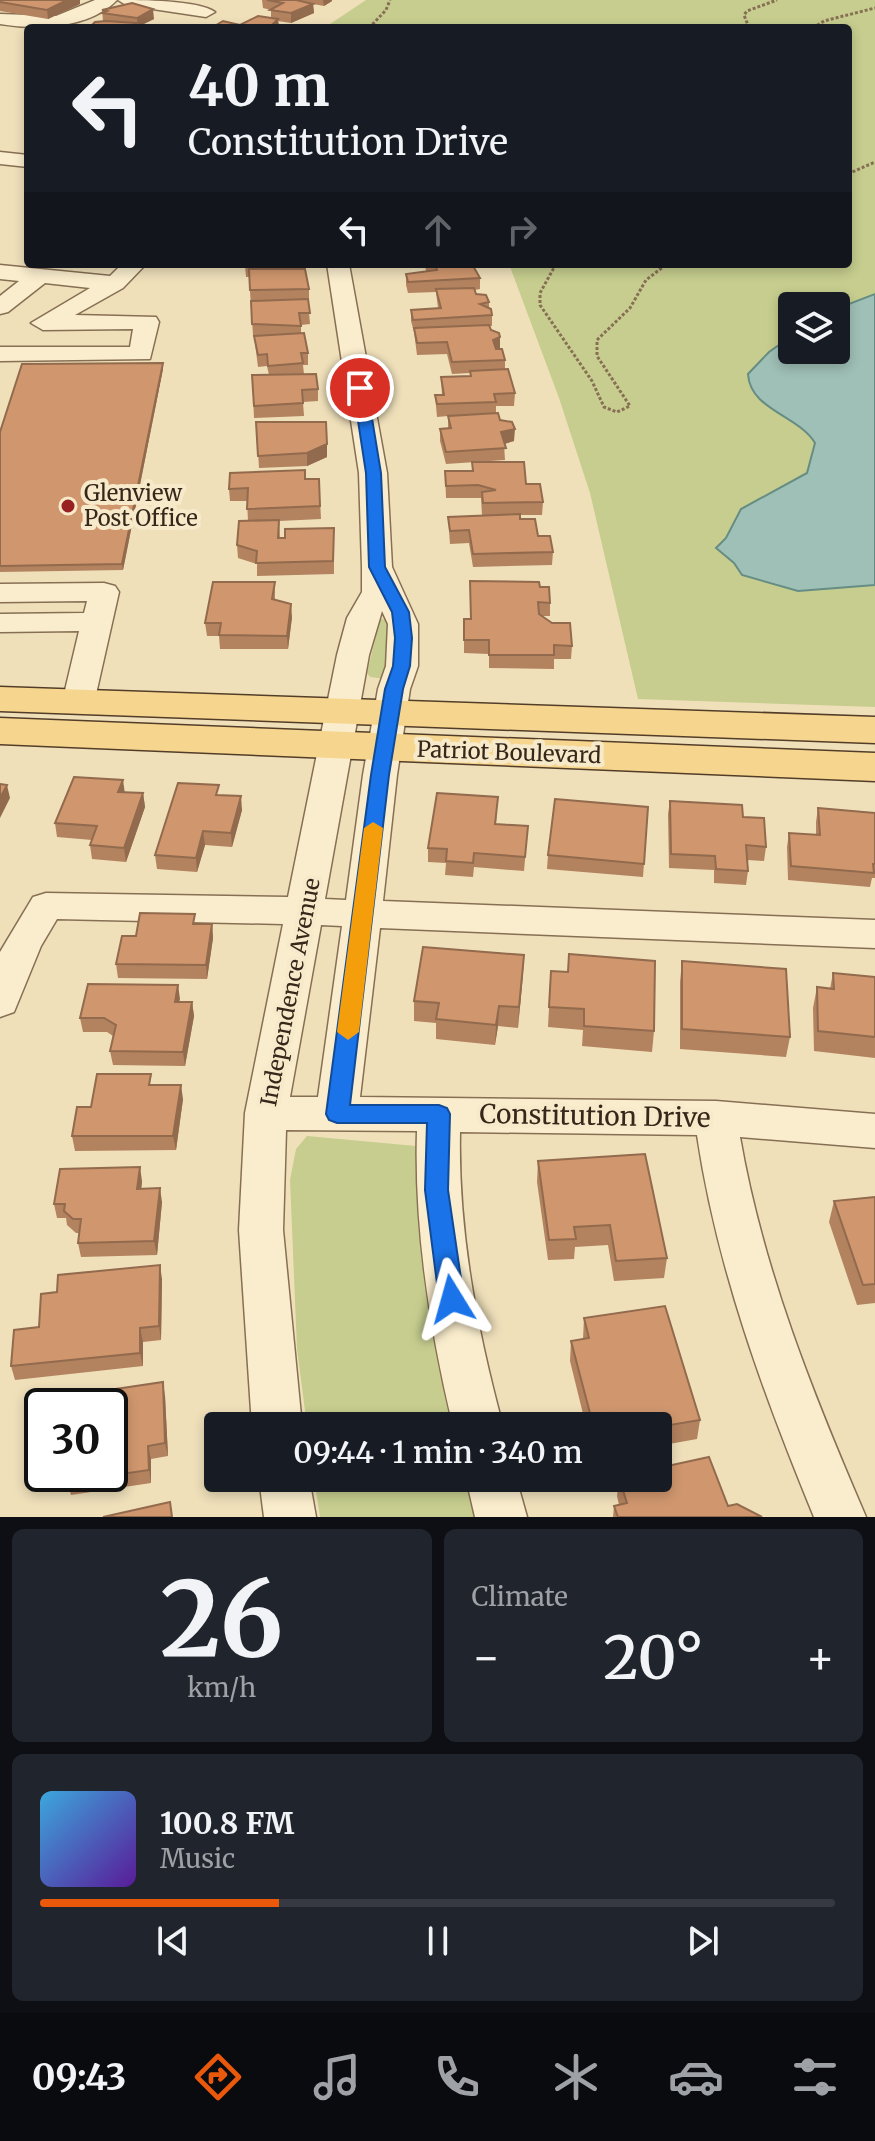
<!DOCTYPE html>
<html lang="en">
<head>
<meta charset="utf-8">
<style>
  :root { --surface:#171b24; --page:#20242c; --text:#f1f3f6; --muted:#9ea1a6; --line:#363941; --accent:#ea580c }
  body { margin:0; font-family:Merriweather,serif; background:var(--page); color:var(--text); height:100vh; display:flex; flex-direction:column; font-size:30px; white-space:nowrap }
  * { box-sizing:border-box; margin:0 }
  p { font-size:26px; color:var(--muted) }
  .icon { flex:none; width:44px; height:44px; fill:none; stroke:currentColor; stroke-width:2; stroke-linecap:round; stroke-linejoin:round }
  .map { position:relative; height:1517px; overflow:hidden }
  .side { display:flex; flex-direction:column; gap:12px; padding:12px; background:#0d0f14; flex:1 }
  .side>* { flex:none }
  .banner { position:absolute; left:24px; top:24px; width:828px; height:244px; border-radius:8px; box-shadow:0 4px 12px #0003; background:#171b24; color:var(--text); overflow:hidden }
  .tools { position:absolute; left:778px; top:292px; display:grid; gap:16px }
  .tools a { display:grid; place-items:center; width:72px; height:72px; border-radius:8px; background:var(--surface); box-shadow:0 4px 12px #0003; font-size:40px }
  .speed { position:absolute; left:24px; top:1388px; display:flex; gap:16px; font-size:40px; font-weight:700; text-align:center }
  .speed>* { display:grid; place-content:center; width:104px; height:104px; border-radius:50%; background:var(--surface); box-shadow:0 4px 12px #0003; line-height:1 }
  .speed .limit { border:4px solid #111; border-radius:12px; background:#fff; color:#111 }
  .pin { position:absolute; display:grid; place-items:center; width:68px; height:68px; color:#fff; margin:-34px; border:4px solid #fff; border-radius:50%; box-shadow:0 2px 8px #0007 }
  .me { position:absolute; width:88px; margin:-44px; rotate:352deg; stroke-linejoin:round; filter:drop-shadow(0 0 6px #0008) }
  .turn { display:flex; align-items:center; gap:28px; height:168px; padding:0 32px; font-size:36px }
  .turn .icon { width:104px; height:104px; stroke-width:2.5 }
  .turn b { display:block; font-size:56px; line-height:68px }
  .lanes { display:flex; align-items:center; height:76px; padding:0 32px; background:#0003; justify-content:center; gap:40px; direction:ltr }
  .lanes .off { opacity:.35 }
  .big { font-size:60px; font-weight:600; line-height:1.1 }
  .side .widget { flex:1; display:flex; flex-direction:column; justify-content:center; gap:12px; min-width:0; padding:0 28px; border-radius:12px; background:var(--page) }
  .side .dial { align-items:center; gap:0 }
  .dial b { font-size:104px; line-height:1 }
  .song { display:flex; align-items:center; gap:24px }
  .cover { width:96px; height:96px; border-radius:12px; background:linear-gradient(135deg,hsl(200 70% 55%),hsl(270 70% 35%)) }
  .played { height:8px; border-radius:4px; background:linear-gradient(90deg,var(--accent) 30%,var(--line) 30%) }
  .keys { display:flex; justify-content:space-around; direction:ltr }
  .heat { display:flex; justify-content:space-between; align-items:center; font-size:44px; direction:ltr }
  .side .tiles { flex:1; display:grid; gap:12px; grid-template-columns:1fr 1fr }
  .widget:last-child { grid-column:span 2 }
  .trip { position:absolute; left:204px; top:1412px; width:468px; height:80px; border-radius:8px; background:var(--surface); box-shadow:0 4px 12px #0003; font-weight:600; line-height:80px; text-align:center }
  .tabs { display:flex; height:128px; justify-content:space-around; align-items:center; background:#090b0e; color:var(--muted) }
  .tabs .icon { width:56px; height:56px }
  .tabs .selected { color:var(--accent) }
  .tabs b { font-size:36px; color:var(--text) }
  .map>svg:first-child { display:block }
  .green { fill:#c6cd8e; fill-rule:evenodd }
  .water { fill:#9fc0b6; stroke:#668d83; stroke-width:2 }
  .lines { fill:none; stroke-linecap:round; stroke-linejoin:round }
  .minor-casing { stroke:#876f54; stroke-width:3 }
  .major-casing { stroke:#533d29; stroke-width:3 }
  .path { stroke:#876f54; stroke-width:3; stroke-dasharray:3 2; stroke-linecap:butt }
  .minor { fill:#faedcd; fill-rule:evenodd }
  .major { fill:#f6d68e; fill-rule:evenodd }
  .wall { fill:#b3825f }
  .shaded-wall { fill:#926a4d }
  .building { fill:#d0976e; stroke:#926a4d; stroke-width:2 }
  .route { fill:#1a73e8; stroke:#114b97; stroke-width:2 }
  .slow { fill:#f59e0b }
  .poi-dot { fill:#982122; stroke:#f7eaca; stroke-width:3 }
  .labels { text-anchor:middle; stroke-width:8; stroke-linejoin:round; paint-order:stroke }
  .poi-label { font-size:22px; fill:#35271a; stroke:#f7eaca; text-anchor:start }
  .street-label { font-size:22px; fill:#35271a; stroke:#f7eaca }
  .near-street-label { font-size:26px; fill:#35271a; stroke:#f7eaca }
</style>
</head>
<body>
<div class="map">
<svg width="875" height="1517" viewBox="0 0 875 1517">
  <rect width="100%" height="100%" fill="#efe0ba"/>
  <g class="green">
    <path d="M366 0H875V707L638 699 590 493 559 398 509 264H848V28H324ZM792 306H836V350H792Z"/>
    <polygon points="380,619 395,620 386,679 370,677 367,673"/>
    <polygon points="307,1136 416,1146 422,1155 458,1426 307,1426 297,1349 290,1180 296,1149"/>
    <polygon points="314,1478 468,1478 478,1517 320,1517"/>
  </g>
  <path class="water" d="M875 294V585L798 591 742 575 734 563 716 548 726 538 741 509 807 473 815 443C798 415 750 410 748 374L769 352 792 336V350H836V309Z"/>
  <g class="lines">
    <defs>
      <g id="minor">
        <path d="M95 0H117C89 29 37 30 0 24V14L56 16Z"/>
        <path d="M118 0C141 0 198 0 215 12L206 17 126 5Z"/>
        <polygon points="0,152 28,155 28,167 0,164"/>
        <polygon points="122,264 146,264 123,288 75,315 156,317 159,322 150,359 0,361 0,347 130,347 133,329 43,330 31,323 90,288 45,283 8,312 0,314 0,296 19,281 0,279 0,265 110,276"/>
        <path d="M327 264H349L387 473 392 567 418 624V666L410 689 397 775 383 901 875 920V948L380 928 360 1097 716 1101 875 1114V1148L740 1137C763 1270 813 1394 866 1517H814C763 1393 717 1268 697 1135L460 1132C458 1231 477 1330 503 1426H453C430 1330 414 1230 417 1131L286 1130 283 1230 302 1426H252L239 1230 245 1113 283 924 57 919 41 946 14 1012 0 1017V952L33 897 46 893 288 897 337 655 347 618 362 592V567L359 473ZM382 611 388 624 386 666 378 689 363 775 346 900 325 899 369 655ZM321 925 342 926 318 1097H290Z"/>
        <polygon points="104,583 115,586 119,592 94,703 90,710 78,713 66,710 62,703 79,631 0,632 0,614 84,613 87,601 0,602 0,584"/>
        <polygon points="259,1478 309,1478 316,1517 264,1517"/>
        <polygon points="466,1478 516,1478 527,1517 475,1517"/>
      </g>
      <g id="major">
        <polygon points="0,687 875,717 875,743 0,711"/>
        <polygon points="0,718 875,753 875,781 0,744"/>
      </g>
    </defs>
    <use href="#minor" class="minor-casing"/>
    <use href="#major" class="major-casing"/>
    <g class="path">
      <polyline points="369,28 386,10 390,0"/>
      <polyline points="749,28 744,15 747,11 777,0"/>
      <polyline points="813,28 824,21 875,8"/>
      <polyline points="848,174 875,162"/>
      <polyline points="556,264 540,293 540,305 592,381 604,407 617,412 630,406 597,356 597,340 630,308 646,280 667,264"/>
    </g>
    <use href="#minor" class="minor"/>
    <use href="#major" class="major"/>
  </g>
  <g class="wall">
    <polygon points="0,0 80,0 80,4 48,19 0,11"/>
    <polygon points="262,0 332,0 332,1 324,6 313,4 314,13 291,23 278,21 279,28 213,28 213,27 240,25 271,18 271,10 263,8"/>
    <polygon points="102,10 154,19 136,27 137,28 89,28 103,21"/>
    <polygon points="236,264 304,264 309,289 309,300 308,300 310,324 301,325 301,333 308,353 308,365 303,365 304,374 318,389 318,401 303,402 304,416 254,418 252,375 269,375 267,366 258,367 254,336 260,336 253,335 249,277 246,277 245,266 236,267"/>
    <polygon points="425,264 475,264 475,269 480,278 480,289 475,290 476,294 489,302 489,308 492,315 492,326 490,326 491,330 500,348 498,349 505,360 505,369 515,393 514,406 496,406 496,413 514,441 504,444 505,460 446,464 440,441 440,429 448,428 448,416 437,417 435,395 442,395 441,377 470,376 470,373 452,374 447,354 417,355 414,332 411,321 411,310 438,308 436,292 408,293 406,285 406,274 426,271"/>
    <polygon points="163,369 123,570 0,572 0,432"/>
    <polygon points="256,422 327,457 307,466 259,468"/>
    <polygon points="445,471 526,484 543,502 542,515 520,515 520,519 553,552 552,565 473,567 469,543 450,544 448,517 482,515 481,498 446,498"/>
    <polygon points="305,479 319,479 321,519 279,521 280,538 334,528 334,574 257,576 257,564 238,558 237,545 248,521 247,501 230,501 229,489"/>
    <polygon points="275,582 275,600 292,617 288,649 220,649 219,636 207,636 205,623"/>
    <polygon points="540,587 550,603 550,616 542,616 572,646 571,659 554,659 554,669 489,668 489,654 464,653 464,619 470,619"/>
    <polygon points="124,792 143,793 145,807 126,862 92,859 90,845 92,840 57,837 55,823"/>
    <polygon points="220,795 242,810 232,847 205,845 197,872 157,869 155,855"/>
    <polygon points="498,797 496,824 528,826 524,871 474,867 473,877 445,875 446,863 428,862 428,848"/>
    <polygon points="670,801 743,817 766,847 764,861 747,860 748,871 746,885 714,883 714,870 669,868 668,814"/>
    <polygon points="648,807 643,877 547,869 548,855"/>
    <polygon points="818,808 875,813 875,878 872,878 870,887 788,880 787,847 789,833 816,835 816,822"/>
    <polygon points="196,924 212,924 213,938 207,979 118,978 116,964"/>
    <polygon points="524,955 518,1028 498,1026 495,1045 436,1039 436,1023 414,1021 414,1001"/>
    <polygon points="682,961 790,1037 786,1057 680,1049 680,982"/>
    <polygon points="551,971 654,1031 652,1052 582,1046 583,1030 548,1027"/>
    <polygon points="833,973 875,977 875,1058 814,1051 813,1008 817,987 830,989"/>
    <polygon points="178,985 179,1002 192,1002 194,1016 185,1066 113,1065 110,1051 113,1036 107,1032 83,1032 80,1018"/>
    <polygon points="153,1085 183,1099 176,1150 75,1151 72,1136 91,1107"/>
    <polygon points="538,1161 667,1258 664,1278 614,1281 608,1245 575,1247 574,1259 548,1260 537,1182"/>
    <polygon points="142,1181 141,1189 162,1202 157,1255 81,1257 78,1243 79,1233 76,1233 67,1225 66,1218 57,1218 54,1204"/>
    <polygon points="875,1197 875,1303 857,1305 829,1222 834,1201"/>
    <polygon points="162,1279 161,1340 143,1342 143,1366 15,1380 11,1366 39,1327 57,1292"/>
    <polygon points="584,1318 700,1420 697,1439 658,1446 658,1426 586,1426 570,1361 571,1341 583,1339"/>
    <polygon points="165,1396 168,1456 151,1459 151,1483 71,1495 67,1482"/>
    <polygon points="619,1478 728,1506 762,1517 613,1517 614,1506 619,1505 617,1496"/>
  </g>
  <g class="shaded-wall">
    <polygon points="67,0 80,0 80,4 48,19 47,10"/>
    <polygon points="323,0 332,0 332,1 324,6"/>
    <polygon points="313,4 314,13 291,23 291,13"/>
    <polygon points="153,9 154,19 138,27 137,18"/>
    <polygon points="278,19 279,28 269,28"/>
    <polygon points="500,337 500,348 493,352 493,340"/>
    <polygon points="163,363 163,369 123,570 122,564"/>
    <polygon points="515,429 514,441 501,445 501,432"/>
    <polygon points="327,434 327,457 307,466 307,453"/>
    <polygon points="291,604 292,617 288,649 287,636"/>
    <polygon points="123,780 125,794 118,792"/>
    <polygon points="7,785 10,798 0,818 0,798"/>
    <polygon points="143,793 145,807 126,862 124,848"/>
    <polygon points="241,796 242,810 232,847 231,833"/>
    <polygon points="203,831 205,845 197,872 196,858"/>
    <polygon points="212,924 213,938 207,979 206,965"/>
    <polygon points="524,955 523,975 518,1028 519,1007"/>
    <polygon points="178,985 180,999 176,1016 175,1002"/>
    <polygon points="192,1002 194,1016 185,1066 183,1052"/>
    <polygon points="499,1006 498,1026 495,1045 496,1025"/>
    <polygon points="181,1085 183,1099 176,1150 173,1136"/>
    <polygon points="140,1167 142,1181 140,1203 137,1189"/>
    <polygon points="160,1188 162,1202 157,1255 154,1241"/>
    <polygon points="160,1265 162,1279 161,1340 159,1326"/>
    <polygon points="140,1328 143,1342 143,1366 140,1353"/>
    <polygon points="163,1382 165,1396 168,1456 165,1443"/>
    <polygon points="148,1446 151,1459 151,1483 149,1470"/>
  </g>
  <g class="building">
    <polygon points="0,0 67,0 47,10 0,2"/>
    <polygon points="267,0 296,0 313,4 291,13 270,10 283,3"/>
    <polygon points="132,3 153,9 137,18 102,13 107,11 102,10"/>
    <polygon points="258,16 278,19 269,28 213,27 223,21 240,25"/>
    <polygon points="106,21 136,23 128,28 89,28 95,22"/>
    <polygon points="245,264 276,264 245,265"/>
    <polygon points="435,264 472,264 480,278 408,282 406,274 437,270"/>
    <polygon points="249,269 305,269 309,289 250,290"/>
    <polygon points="474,288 476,294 486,295 489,302 480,304 491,309 492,315 413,320 411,310 441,308 436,289"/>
    <polygon points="308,299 310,313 299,313 301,326 252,324 251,301"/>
    <polygon points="489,325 491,330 499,333 500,337 493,340 496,349 502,349 505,360 452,362 447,342 417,343 414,328"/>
    <polygon points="304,333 308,353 301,353 303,363 268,366 267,354 258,355 254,336"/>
    <polygon points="163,363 122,564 0,566 0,432 22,364"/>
    <polygon points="508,369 515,393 494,394 496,402 437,404 435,395 444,395 441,377 471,376 470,371"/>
    <polygon points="316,374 318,389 302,390 303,403 254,406 252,375"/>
    <polygon points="498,413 500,420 512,422 515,429 501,432 506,448 446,452 440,429 451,428 448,416"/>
    <polygon points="256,422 326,422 327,444 307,453 258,456"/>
    <polygon points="472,462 524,462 526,484 540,484 543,502 483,503 482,492 496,490 478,485 446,486 445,471 473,471"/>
    <polygon points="305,470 305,479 319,479 320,506 247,509 248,488 229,489 230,473"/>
    <polygon points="520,514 520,519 535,519 538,536 550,536 553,552 473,554 469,530 450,531 448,517"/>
    <polygon points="279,520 278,538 285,538 285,529 334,528 333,561 256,563 257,551 237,545 239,521"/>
    <polygon points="470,581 539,582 540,587 549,587 550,603 538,602 539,614 552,623 570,623 572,646 554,645 554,655 489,655 489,640 464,640 464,619 471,619"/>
    <polygon points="213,582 275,582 272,599 291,604 287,636 219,635 221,623 205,623"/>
    <polygon points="74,777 123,780 118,792 143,793 124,848 90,845 97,826 55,823"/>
    <polygon points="178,783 219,785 216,795 241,796 231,833 203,831 196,858 155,855"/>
    <polygon points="0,784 7,785 0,798"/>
    <polygon points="437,793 498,797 495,824 528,826 525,857 474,853 473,863 446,861 447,849 428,848"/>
    <polygon points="555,799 648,807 644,864 548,855"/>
    <polygon points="670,801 742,805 743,817 764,818 766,847 746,845 748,871 716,869 715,856 671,854"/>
    <polygon points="818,808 875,813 875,864 873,864 874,873 791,866 789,833 820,835"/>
    <polygon points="140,913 195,914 193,924 212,924 206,965 116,964 122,936 136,936"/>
    <polygon points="423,947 524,955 519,1007 499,1006 496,1025 436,1019 439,1003 414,1001"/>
    <polygon points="569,954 655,961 654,1031 584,1026 584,1009 549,1007 551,971 568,972"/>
    <polygon points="682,961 786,969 790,1037 682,1029"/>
    <polygon points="833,973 875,977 875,1037 818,1031 817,987 834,989"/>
    <polygon points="88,984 178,985 175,1002 192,1002 183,1052 110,1051 116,1025 104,1018 80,1018"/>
    <polygon points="97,1074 151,1074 149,1085 181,1085 173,1136 72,1136 77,1107 91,1107"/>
    <polygon points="645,1154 667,1258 616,1261 610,1225 574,1227 576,1239 549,1240 538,1161"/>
    <polygon points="140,1167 137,1189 160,1188 154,1241 78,1243 81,1219 73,1219 64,1211 65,1204 54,1204 60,1169"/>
    <polygon points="875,1197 875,1284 863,1285 834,1201"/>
    <polygon points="160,1265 159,1326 140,1328 140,1353 11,1366 14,1330 39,1327 41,1294 57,1292 58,1275"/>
    <polygon points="665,1306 700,1420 658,1427 617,1426 613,1413 591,1417 571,1341 589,1338 584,1318"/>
    <polygon points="163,1382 165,1443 148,1446 149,1470 67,1482 67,1474 110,1474 110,1406 68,1406 68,1396"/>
    <polygon points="709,1457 728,1506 737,1504 762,1517 618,1517 614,1506 627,1503 619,1478 658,1478 658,1468"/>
    <polygon points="170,1502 172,1517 103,1517"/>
  </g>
  <polygon class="route" points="360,384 367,388 381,473 385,567 409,612 412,638 410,666 403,689 389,775 350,1105 439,1105 447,1108 450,1114 448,1190 464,1299 460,1307 452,1310 443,1307 439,1299 425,1190 427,1123 337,1123 329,1120 326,1114 371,775 385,689 393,666 395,638 392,612 369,567 366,473 353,388"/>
  <polygon class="slow" points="373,822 383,828 359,1032 348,1040 337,1032 364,828"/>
  <circle class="poi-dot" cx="68" cy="506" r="8"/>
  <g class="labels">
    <g class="poi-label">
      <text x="84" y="501">Glenview<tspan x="84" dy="25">Post Office</tspan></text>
    </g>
    <g class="street-label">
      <text transform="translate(509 752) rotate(2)" y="8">Patriot Boulevard</text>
      <text transform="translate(290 992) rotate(-79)" y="8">Independence Avenue</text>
    </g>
    <g class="near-street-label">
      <text transform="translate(595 1116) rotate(1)" y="9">Constitution Drive</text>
    </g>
  </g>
</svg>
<div class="tools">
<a><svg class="icon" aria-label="layers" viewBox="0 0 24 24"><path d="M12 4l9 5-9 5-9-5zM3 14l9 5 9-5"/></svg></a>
</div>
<div class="speed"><div class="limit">30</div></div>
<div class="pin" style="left:360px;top:388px;background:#d93025"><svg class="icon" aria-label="arrive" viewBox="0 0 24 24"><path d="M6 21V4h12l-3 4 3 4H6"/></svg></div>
<svg class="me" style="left:452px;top:1299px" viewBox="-20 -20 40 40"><path d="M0-17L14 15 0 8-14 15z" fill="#1a73e8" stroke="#fff" stroke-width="4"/></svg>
<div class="trip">09:44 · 1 min · 340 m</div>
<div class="banner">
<div class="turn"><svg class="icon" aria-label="left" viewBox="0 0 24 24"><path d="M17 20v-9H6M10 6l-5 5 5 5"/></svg><div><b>40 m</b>Constitution Drive</div></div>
<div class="lanes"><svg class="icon" aria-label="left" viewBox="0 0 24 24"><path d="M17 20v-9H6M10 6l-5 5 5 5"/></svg><svg class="icon off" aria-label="ahead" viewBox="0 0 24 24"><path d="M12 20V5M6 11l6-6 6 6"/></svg><svg class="icon off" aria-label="right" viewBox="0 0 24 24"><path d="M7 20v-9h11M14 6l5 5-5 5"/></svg></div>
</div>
</div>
<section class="side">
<div class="tiles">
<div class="widget dial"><b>26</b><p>km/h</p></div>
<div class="widget"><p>Climate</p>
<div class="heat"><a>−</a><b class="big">20°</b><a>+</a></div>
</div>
<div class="widget">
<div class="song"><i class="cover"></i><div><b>100.8 FM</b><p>Music</p></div></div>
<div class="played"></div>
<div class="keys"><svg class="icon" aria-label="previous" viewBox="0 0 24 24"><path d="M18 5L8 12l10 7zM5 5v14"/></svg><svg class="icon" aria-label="pause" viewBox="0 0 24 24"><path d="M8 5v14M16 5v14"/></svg><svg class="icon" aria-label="next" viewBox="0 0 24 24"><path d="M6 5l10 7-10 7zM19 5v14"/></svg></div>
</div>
</div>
</section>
<nav class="tabs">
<b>09:43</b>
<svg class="icon selected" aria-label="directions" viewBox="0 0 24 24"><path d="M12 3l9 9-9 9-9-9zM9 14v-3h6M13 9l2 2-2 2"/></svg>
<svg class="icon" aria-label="music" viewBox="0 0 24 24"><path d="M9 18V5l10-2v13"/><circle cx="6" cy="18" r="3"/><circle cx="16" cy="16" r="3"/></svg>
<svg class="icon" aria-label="phone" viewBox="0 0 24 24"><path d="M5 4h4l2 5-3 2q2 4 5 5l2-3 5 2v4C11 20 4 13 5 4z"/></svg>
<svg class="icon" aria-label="climate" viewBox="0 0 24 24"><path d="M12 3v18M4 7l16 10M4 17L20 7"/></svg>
<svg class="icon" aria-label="car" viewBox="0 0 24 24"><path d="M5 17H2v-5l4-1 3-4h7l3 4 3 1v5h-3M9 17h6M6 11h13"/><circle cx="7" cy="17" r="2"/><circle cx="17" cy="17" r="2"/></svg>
<svg class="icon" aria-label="filters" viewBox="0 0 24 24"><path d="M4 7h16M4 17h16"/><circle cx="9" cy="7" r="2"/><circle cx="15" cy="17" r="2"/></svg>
</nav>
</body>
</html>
